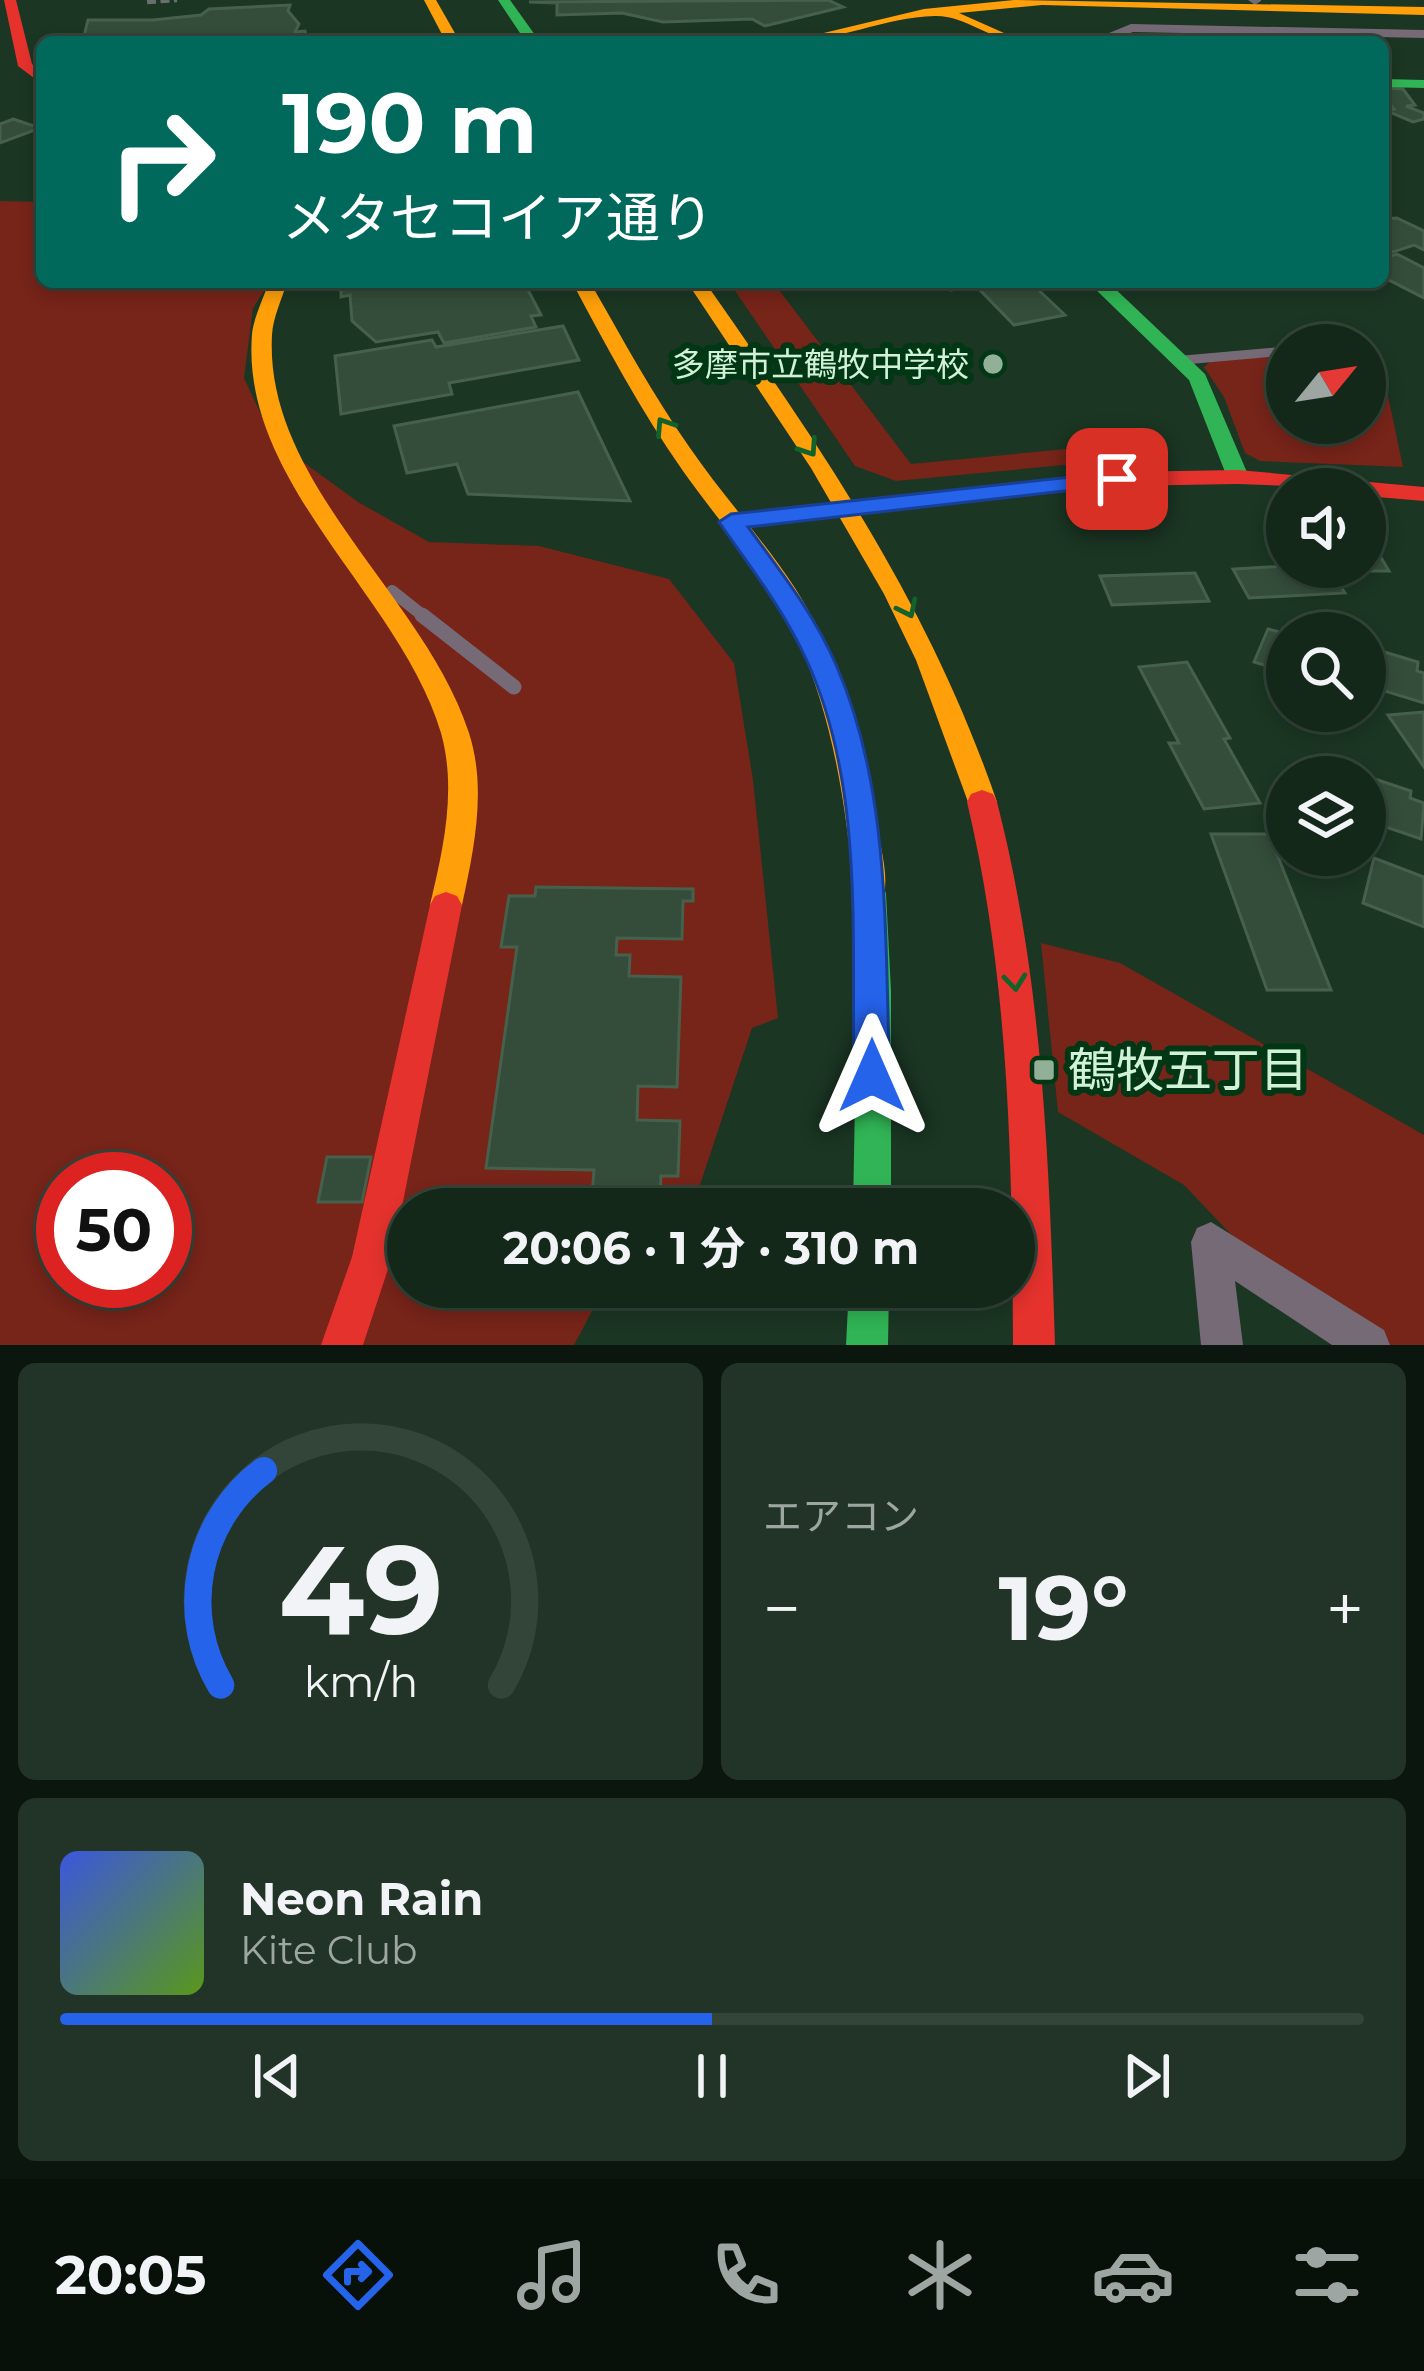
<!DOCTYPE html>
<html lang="ja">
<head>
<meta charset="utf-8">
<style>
  :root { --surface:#14281a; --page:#213427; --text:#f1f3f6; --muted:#9da6a2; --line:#334439; --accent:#2563eb }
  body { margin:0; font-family:Montserrat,"Noto Sans JP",sans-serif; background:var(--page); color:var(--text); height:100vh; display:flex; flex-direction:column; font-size:45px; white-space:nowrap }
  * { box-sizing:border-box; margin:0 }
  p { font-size:39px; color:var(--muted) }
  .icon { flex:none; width:66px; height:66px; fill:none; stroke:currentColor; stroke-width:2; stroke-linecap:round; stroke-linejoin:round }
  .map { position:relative; height:1345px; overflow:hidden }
  .panel { display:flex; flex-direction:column; gap:18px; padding:18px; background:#0b160e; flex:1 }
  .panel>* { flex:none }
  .top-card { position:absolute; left:36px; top:36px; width:1353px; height:252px; border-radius:18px; box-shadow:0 6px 18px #0003,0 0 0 3px var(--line); background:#00695c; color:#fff; overflow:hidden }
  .needle { width:78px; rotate:60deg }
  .controls { position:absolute; left:1266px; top:324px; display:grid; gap:24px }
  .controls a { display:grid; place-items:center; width:120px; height:120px; border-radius:50%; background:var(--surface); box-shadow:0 6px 18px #0003,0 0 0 3px var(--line); font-size:60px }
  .speed { position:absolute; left:36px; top:1152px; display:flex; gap:24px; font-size:60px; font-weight:700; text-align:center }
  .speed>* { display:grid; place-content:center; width:156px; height:156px; border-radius:50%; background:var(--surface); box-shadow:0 6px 18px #0003,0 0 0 3px var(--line); line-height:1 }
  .speed .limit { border:18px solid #d22; background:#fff; color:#111 }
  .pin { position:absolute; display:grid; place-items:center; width:102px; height:102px; color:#fff; margin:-51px; border-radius:24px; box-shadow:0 6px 18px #0006 }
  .me { position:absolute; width:132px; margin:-66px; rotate:0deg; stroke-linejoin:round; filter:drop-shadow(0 0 9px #0008) }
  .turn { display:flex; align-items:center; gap:42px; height:252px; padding:0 48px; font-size:54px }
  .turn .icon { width:156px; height:156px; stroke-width:2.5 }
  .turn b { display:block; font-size:84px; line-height:102px }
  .big { font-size:90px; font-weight:700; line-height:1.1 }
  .panel .card { flex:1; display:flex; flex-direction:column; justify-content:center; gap:18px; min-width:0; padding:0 42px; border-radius:18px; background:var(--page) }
  .panel .dial { align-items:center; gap:0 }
  .dial svg { height:312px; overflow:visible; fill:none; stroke:var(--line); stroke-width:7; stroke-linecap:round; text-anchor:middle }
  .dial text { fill:var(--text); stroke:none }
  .song { display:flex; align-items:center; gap:36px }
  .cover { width:144px; height:144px; border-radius:18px; background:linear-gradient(135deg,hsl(230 70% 55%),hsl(90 70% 35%)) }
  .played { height:12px; border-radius:6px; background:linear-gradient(90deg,var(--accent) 50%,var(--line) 50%) }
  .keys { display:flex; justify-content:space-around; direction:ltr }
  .heat { display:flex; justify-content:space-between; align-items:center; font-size:66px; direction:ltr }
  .panel .tiles { flex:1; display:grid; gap:18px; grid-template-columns:1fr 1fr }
  .card:last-child { grid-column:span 2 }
  .trip { position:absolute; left:387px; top:1188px; width:648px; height:120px; border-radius:60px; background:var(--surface); box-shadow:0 6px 18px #0003,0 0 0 3px var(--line); font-weight:700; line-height:120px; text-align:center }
  .tab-bar { display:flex; height:192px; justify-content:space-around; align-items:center; background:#08100a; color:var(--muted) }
  .tab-bar .icon { width:84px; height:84px }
  .tab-bar .on { color:var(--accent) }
  .tab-bar b { font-size:54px; color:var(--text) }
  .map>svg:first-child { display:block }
  .green { fill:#772419; fill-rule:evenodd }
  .building { fill:#344d3a; stroke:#46604c; stroke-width:3 }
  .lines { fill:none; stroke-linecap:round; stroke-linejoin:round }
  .lane-far2 { stroke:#756a75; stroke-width:9 }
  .lane-far1 { stroke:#756a75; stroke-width:12 }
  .lane { stroke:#756a75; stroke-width:15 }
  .street { fill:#756a75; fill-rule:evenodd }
  .fast { fill:#30b455; fill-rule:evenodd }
  .slow { fill:#ff9f0a; fill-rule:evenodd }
  .jam { fill:#e5322d; fill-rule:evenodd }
  .rail { stroke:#686f6c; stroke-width:4.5; stroke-dasharray:9 4.5; stroke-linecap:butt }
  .oneway { stroke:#12632b }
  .route { fill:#2563eb; stroke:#184099; stroke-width:3 }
  .poi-dot { fill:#92b098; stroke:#023715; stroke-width:4.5 }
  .labels { text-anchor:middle; stroke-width:12; stroke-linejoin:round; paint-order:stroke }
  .far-poi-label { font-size:33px; fill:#d2f2d7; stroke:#023715; text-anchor:end }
  .near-poi-label { font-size:48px; fill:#d2f2d7; stroke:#023715; text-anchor:start }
</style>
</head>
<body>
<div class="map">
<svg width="1424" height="1345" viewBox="0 0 1424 1345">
  <rect width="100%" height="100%" fill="#1b3623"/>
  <g class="green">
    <path d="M0 201 42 202V282H270L253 308 244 378 273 440 358 502 429 542 539 546 669 579 734 663 753 780 778 1018 752 1028 692 1209H408V1287H605L574 1345H0ZM63 1179H165V1281H63Z"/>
    <polygon points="729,282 773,282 911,464 1128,443 1138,458 896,481 855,466"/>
    <polygon points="1375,350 1380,358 1403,467 1260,461 1245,453 1224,397 1204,367 1211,361 1287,355 1287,423 1365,423 1365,351"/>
    <polygon points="1041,943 1120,963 1424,1135 1424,1345 1385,1345 1243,1247 1184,1185 1058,1112"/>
  </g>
  <g class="building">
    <polygon points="828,0 843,7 765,26 752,19 663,22 622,13 557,15 557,3 529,2"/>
    <polygon points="290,5 288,11 299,24 295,32 305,31 308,42 83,40 88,20 153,20 201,15 209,9"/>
    <polygon points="1385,88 1403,89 1415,105 1406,106 1424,113 1424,119 1413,122 1387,111 1394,109 1383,96 1388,92"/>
    <polygon points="13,119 40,128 0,143 0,124"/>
    <polygon points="1397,218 1424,231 1424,250 1414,245 1393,252 1383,247 1383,219"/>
    <polygon points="1397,254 1424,268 1424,298 1383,277 1383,258"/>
    <polygon points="524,282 541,315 531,316 536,327 444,343 438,332 376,342 352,321 350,295 341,297 341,282"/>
    <polygon points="944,282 1030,282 1065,315 1014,325 975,285 951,290"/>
    <polygon points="563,326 579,360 449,383 452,394 341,414 335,356 432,340 436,347"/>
    <polygon points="578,392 630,501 468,494 457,464 407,473 394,426"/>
    <polygon points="1365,549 1376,549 1389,571 1351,571 1349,567 1365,567"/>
    <polygon points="1287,566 1328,567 1345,593 1249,598 1233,569"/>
    <polygon points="1195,573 1209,601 1112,605 1100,576"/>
    <polygon points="1268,629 1287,634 1287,672 1254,662"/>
    <polygon points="1378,650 1418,662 1417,671 1424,673 1424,703 1365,685 1365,656 1376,659"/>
    <polygon points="1187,662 1230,738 1224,739 1260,803 1204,809 1169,743 1179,743 1139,667"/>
    <polygon points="1424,712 1424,767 1388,715"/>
    <polygon points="1336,766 1411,791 1410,798 1424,803 1421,839 1365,820 1365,777 1333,777"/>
    <polygon points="1211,834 1269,834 1331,990 1267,990"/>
    <polygon points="1374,858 1424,877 1424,927 1363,903"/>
    <polygon points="536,887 693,889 693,901 683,901 682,939 617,938 616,955 630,955 629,976 681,977 677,1087 638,1086 637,1120 680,1121 678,1176 661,1176 659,1209 591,1209 594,1170 486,1168 517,947 501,947 509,896 535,896"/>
    <polygon points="327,1157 371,1157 362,1202 318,1202"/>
  </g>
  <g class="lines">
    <polyline class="lane-far2" points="1184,360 1287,351"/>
    <polyline class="lane-far1" points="392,591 426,618"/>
    <polyline class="lane" points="422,615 514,687"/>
    <g class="street">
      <polygon points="1248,0 1261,0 1261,1 1255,5"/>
      <polygon points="1131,24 1424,30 1424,38 1133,32 1106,42 1087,42"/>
      <polygon points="1005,33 1010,40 962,42"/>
      <polygon points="1211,1222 1384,1330 1390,1345 1332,1345 1235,1281 1243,1345 1201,1345 1191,1242 1197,1228"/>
    </g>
    <g class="fast">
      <polygon points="498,0 510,0 540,42 526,42"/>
      <polygon points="1383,79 1424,80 1424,88 1383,87"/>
      <polygon points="1088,282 1108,282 1205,374 1249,477 1246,482 1230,482 1227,477 1189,380"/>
      <polygon points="870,880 881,884 886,893 891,991 891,1209 853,1209 857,991 854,893 859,884"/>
      <polygon points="849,1287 889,1287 888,1345 846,1345"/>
    </g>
    <g class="slow">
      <polygon points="424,0 436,0 460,42 446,42"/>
      <path d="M1014 0 1424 7V15L1042 5 959 13 1024 42C992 42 965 15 935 16 884 17 837 42 786 42L924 9Z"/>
      <path d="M269 282H287C282 299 273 317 272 335 264 484 425 596 469 733 487 789 474 849 462 905L457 914 446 918 435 914 430 905C443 850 457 790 441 733 401 597 240 484 252 334 254 317 263 299 269 282Z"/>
      <path d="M572 282H590C622 338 653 395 690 448 723 496 763 539 795 588 841 661 865 745 878 830 881 851 891 883 881 902L870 906 859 902 854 893C846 805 833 717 796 636 768 575 721 525 683 471 641 411 606 346 572 282Z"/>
      <path d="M687 282H705C824 452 929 604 997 802L993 810 982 814 971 810 916 660 884 594 811 468Z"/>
    </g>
    <g class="jam">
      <polygon points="4,0 16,0 32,64 42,73 42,84 18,66"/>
      <polygon points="1238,470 1424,487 1424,501 1365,496 1365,489 1238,484 1117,486 731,529 719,522 731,515 1117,472"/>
      <path d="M982 790 993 794 997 802C1043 981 1049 1161 1055 1345H1013C1012 1164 1010 983 967 802L971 794Z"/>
      <polygon points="446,892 457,896 462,905 392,1257 363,1345 321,1345 352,1257 430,905 435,896"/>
    </g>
    <polyline class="rail" points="147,2 177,0"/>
  </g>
  <defs><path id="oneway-chevron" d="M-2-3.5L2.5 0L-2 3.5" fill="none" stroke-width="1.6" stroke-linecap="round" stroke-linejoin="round" transform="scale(3)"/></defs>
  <g class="oneway">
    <use href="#oneway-chevron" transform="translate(664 426) rotate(-123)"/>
    <use href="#oneway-chevron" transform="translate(809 448) rotate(56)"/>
    <use href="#oneway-chevron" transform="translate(908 609) rotate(64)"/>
    <use href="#oneway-chevron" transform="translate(1015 982) rotate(84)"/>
  </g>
  <path class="route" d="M1117 472 1128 479 1125 484 748 527C781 572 815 615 837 667 892 795 884 939 890 1076L885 1088 872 1093 860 1088 854 1076C851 939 865 788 807 661 784 610 751 568 719 522L731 514Z"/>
  <g class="poi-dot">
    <circle cx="993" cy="364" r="12"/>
    <rect x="1032" y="1058" width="24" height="24" rx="6"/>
  </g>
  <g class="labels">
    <g class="far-poi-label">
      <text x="969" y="376">多摩市立鶴牧中学校</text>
    </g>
    <g class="near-poi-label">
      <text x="1068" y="1087">鶴牧五丁目</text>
    </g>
  </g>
</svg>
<div class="controls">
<a><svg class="needle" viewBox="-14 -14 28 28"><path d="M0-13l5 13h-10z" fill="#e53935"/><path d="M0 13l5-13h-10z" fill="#9da6a2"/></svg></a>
<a><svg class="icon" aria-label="sound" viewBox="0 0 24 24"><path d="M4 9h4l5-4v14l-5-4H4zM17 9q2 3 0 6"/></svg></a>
<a><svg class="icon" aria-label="search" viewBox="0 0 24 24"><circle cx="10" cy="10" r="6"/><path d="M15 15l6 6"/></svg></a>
<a><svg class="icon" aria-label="layers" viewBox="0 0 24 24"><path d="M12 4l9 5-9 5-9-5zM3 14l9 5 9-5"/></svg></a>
</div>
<div class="speed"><div class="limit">50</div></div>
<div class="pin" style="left:1117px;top:479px;background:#d93025"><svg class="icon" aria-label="arrive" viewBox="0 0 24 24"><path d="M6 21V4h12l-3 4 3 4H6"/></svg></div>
<svg class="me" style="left:872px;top:1076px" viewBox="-20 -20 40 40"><path d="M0-17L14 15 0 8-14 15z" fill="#2563eb" stroke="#fff" stroke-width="4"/></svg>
<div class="trip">20:06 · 1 分 · 310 m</div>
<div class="top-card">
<div class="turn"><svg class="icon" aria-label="right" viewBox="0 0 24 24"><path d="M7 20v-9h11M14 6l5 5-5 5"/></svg><div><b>190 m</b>メタセコイア通り</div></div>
</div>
</div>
<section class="panel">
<div class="tiles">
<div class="card dial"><svg viewBox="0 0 100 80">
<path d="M14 69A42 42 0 1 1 86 69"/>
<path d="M14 69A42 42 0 0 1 25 14" stroke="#2563eb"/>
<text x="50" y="56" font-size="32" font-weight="700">49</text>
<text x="50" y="72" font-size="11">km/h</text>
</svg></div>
<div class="card"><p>エアコン</p>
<div class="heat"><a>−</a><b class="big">19°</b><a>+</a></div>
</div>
<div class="card">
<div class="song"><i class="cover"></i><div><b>Neon Rain</b><p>Kite Club</p></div></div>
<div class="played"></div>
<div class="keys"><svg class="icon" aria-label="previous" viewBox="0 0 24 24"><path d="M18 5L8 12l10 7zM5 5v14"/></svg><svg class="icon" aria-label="pause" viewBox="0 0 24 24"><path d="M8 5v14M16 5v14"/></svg><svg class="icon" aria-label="next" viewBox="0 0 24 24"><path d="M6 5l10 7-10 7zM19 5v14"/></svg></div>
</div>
</div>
</section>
<nav class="tab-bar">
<b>20:05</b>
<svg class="icon on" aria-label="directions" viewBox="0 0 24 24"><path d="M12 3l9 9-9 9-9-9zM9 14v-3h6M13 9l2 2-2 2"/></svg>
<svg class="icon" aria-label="music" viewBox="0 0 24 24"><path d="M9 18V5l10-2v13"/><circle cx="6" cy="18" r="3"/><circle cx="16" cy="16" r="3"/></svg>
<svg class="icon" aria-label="phone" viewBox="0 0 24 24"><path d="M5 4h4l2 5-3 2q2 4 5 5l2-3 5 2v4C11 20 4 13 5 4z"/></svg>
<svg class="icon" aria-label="climate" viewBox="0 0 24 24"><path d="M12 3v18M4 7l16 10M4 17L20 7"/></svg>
<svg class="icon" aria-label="car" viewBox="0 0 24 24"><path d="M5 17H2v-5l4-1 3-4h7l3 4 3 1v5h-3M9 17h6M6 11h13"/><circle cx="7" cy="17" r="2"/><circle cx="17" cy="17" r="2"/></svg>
<svg class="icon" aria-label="filters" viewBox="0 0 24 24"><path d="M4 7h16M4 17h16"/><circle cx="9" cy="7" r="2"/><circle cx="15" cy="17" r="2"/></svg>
</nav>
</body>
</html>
